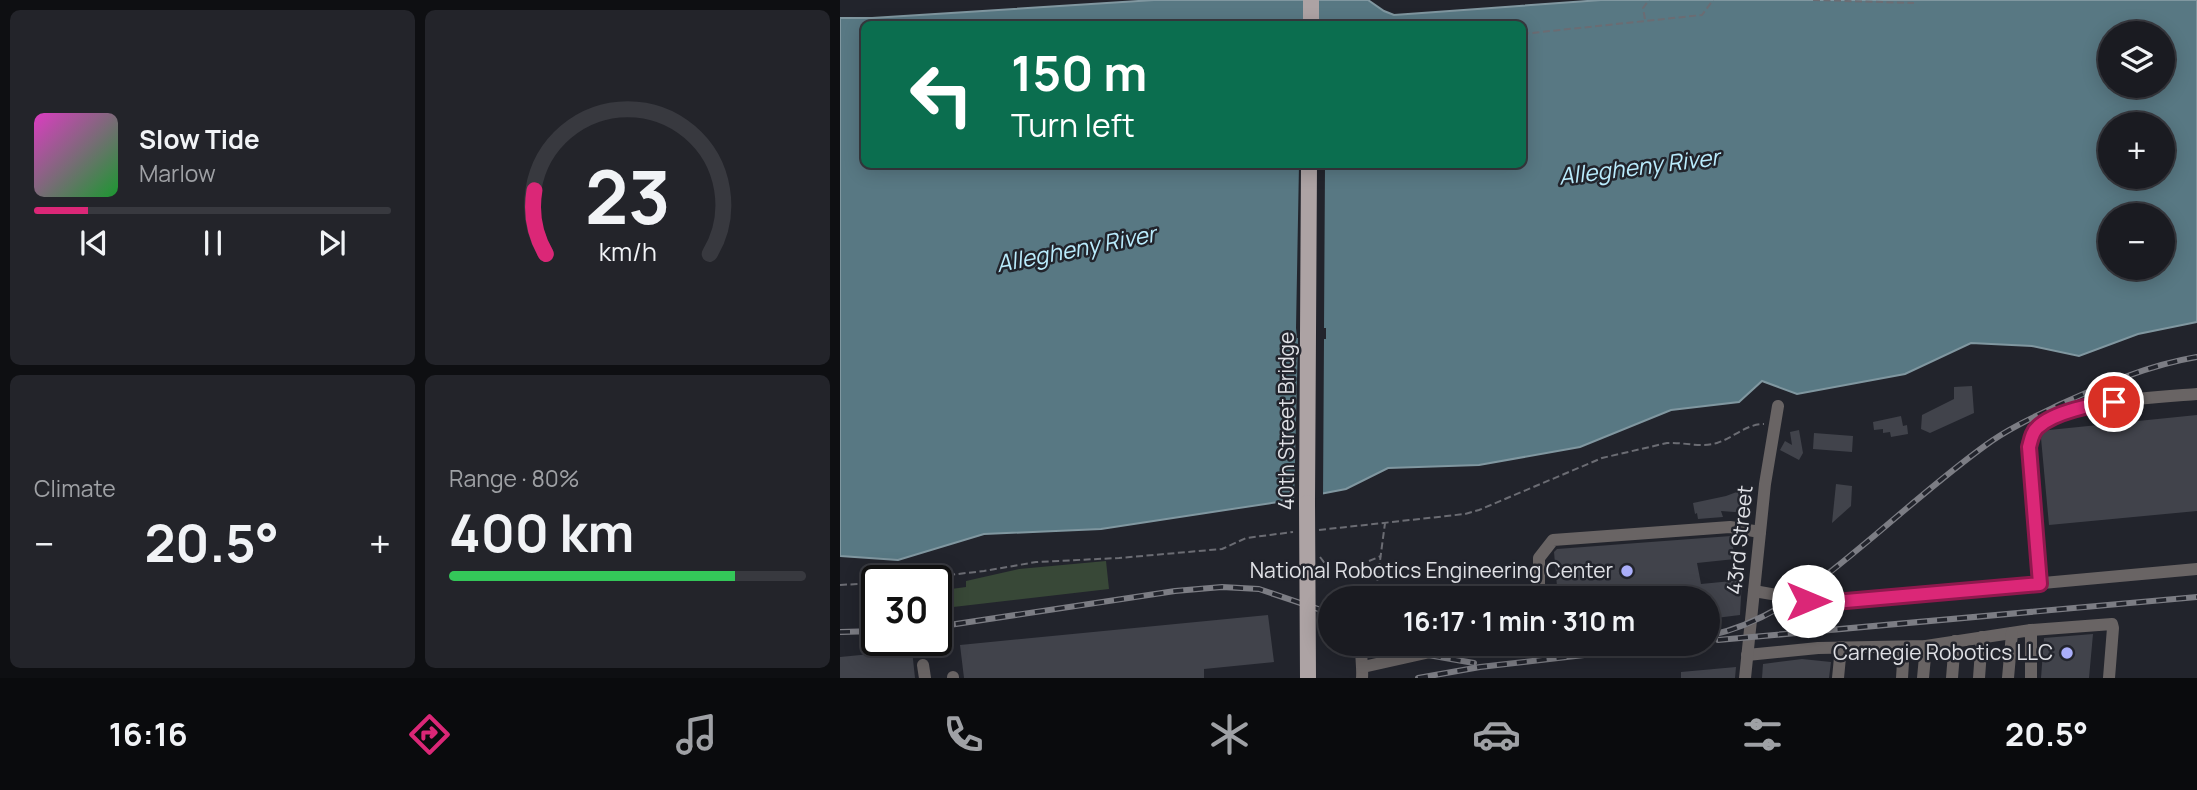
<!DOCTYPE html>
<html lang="en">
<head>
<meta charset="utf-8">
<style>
  :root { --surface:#1a1b21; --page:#23242a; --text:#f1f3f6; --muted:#9fa1a5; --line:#38393f; --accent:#db2777 }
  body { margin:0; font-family:Manrope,sans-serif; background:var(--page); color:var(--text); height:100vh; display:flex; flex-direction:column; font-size:26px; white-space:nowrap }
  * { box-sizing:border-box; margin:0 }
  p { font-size:23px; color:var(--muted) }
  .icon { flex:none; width:38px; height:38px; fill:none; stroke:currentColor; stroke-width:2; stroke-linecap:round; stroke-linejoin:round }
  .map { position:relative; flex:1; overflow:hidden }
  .side { display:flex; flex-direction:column; gap:10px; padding:10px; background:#0e0f12; width:840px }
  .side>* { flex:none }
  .top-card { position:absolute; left:21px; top:21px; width:665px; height:147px; border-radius:10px; box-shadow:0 4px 18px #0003,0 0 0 2px var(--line); background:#0b6e4f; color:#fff; overflow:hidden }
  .buttons { position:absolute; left:1258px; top:21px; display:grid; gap:14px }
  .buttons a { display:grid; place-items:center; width:77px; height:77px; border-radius:50%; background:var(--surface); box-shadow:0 4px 18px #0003,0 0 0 2px var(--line); font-size:35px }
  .speed { position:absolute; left:21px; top:565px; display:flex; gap:14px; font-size:35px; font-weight:700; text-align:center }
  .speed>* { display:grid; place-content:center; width:91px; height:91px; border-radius:50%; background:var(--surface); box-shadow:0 4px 18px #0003,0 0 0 2px var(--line); line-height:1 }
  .speed .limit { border:4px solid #111; border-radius:10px; background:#fff; color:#111 }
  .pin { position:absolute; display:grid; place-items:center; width:60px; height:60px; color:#fff; margin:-30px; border:4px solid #fff; border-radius:50%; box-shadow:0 2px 7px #0007 }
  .me { position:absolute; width:77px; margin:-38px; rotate:90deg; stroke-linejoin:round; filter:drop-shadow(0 0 5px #0008) }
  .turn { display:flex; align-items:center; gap:24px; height:147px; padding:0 35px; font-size:32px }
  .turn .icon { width:91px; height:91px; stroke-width:2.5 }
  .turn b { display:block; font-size:49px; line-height:60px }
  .big { font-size:52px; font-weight:700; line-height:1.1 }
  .side .widget { flex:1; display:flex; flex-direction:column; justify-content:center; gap:10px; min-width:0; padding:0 24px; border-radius:10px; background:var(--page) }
  .side .dial { align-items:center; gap:0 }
  .dial svg { height:182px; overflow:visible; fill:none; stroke:var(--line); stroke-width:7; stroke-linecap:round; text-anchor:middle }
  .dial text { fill:var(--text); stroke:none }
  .song { display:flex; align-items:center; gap:21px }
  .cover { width:84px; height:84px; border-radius:10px; background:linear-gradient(135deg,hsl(310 70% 55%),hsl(130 70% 35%)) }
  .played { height:7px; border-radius:4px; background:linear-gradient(90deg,var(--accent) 15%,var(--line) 15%) }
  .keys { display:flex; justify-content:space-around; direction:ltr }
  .heat { display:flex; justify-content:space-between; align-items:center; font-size:38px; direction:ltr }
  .charge { height:10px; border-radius:5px; background:linear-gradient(90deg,#34c759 80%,var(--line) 0) }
  .side .tiles { flex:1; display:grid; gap:10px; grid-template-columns:repeat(2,1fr) }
  .trip { position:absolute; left:478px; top:586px; width:402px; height:70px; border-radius:35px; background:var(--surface); box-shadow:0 4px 18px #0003,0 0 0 2px var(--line); font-weight:700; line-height:70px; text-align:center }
  .tab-bar { display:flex; height:112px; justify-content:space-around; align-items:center; background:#0a0b0d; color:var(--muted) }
  .tab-bar .icon { width:49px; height:49px }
  .tab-bar .active { color:var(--accent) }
  .tab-bar b { font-size:32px; color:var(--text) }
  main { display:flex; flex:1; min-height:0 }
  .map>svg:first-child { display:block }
  .green { fill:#384837 }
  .water { fill:#587883; stroke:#8097a0; stroke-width:2; fill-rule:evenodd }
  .pier { fill:#22242c }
  .building { fill:#41434b }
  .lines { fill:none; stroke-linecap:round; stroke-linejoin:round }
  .path { stroke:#6b6c73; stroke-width:2; stroke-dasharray:7 3.5; stroke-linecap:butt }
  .minor { stroke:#696464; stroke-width:12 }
  .major { stroke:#ada3a4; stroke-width:16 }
  .rail-casing { stroke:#7c7d84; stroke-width:6 }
  .rail { stroke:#22242c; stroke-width:3.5; stroke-dasharray:10; stroke-linecap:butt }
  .major-bridge { stroke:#ada3a4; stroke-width:16 }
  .route-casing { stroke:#8e194d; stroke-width:18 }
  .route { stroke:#db2777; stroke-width:12 }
  .poi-dot { fill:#abaffb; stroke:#22242c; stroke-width:2.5 }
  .labels { text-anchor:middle; stroke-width:5; stroke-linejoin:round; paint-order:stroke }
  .street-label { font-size:21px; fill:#dfe0e5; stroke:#22242c }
  .poi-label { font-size:21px; fill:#dfe0e5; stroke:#22242c; text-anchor:end }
  .water-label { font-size:23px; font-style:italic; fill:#baecfd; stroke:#22242c }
</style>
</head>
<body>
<main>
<section class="side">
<div class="tiles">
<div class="widget">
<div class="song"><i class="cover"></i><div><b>Slow Tide</b><p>Marlow</p></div></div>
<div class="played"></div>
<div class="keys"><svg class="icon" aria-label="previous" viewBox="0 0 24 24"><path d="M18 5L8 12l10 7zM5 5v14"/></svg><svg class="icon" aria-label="pause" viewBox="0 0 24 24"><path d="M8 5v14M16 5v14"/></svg><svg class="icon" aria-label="next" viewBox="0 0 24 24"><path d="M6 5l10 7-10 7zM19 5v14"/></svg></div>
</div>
<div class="widget dial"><svg viewBox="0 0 100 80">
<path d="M14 69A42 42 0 1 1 86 69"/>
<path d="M14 69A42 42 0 0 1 9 41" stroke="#db2777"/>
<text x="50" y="56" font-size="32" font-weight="700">23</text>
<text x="50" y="72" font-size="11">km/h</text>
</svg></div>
<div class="widget"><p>Climate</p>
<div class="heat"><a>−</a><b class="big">20.5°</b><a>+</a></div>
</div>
<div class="widget"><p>Range · 80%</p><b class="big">400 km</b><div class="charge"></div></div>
</div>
</section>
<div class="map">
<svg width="1357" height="678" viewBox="0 0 1357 678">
  <rect width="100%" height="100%" fill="#22242c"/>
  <polygon class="green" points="266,561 269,589 96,609 96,591 126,587 126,581 179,569"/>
  <path class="water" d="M314 0H528L544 11 554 15 761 0H1357V322L1298 334 1239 356 1192 346 1131 343 1065 374 957 394 922 381 899 402 831 410 740 447 639 465 548 468 506 489 438 502 261 529 144 534 58 560 0 556V18H32ZM24 24H682V164H24ZM1270 33H1323V86H1270ZM1270 124H1323V177H1270ZM1270 215H1323V268H1270Z"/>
  <polygon class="pier" points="459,165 485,165 484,328 486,328 486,339 484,339 483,497 454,503 458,338 457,338 456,328"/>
  <g class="building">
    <polygon points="1132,386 1134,413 1090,433 1081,429 1082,415 1114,399 1114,387"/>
    <polygon points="1357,415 1357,511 1209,525 1201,438 1203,433 1209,430"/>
    <polygon points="1061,416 1063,426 1067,425 1068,434 1051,437 1050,432 1043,433 1043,429 1034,430 1033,422"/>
    <polygon points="959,430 963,453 959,460 940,450 945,441 952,445 950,432"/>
    <polygon points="974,433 1013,436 1012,452 973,449"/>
    <polygon points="996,484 1012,486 1011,506 992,523"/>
    <polygon points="910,487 908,513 881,511 883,517 858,519 857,513 855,514 853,503 886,496"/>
    <polygon points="891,536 895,559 857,563 861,584 902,580 900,615 868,619 868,598 718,598 714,552 717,549"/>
    <polygon points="428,615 434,662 364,669 364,678 124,678 120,645"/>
    <polygon points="1253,634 1249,678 1201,678 1204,638"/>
    <polygon points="72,650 75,678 0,678 0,657"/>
    <polygon points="962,659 991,662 989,678 922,678 923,664"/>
    <polygon points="896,667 895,678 841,678 841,672"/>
  </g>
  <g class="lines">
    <g class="path">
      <polyline points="973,0 1074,3"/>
      <polyline points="805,19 803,8 809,0"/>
      <polyline points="682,34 862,15 873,0"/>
      <path d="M479 530 625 514 639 510 762 458 827 443C844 442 860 448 877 443 893 438 906 424 924 424"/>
      <polyline points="480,557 490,570"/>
      <polyline points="529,561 541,556"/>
      <polyline points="56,581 144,571 196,562 279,558 382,549 406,538 453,532"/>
      <polyline points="0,585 37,583"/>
      <polyline points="536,591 545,523"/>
    </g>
    <g class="minor">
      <path d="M1200 584 1189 447C1191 440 1192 433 1197 427 1223 401 1320 397 1357 394"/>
      <polyline points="914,591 983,603 1357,569"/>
      <polyline points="526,597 526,598"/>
      <polyline points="699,598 699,558 713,540 890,527 920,532"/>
      <polyline points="1191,630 1272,624 1273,628 1269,678"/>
      <path d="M522 644C520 656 523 666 522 678"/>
      <polyline points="907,655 978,648 1086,646 1191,630 1191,678"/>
      <polyline points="83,665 85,678"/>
      <polyline points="523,667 626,644"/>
      <polyline points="113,677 113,678"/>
      <polyline points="905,678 925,484 938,406"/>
      <polyline points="998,678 1001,647"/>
      <polyline points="1062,678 1064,647"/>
      <polyline points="1083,678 1086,646"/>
      <polyline points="1112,678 1115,641"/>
      <polyline points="1139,678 1142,637"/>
      <polyline points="1168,678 1172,633"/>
    </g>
    <g class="major">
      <polyline points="471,24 471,0"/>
      <polyline points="467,503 469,164"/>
    </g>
    <defs>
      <g id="rail">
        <polyline points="96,627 335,591 382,587 419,589 490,613"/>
        <polyline points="0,632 37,631"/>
        <path d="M868 636C931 622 974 586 1022 546 1063 512 1103 476 1146 445 1169 428 1196 416 1221 404 1265 384 1309 365 1357 357"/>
        <polyline points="878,640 1357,597"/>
        <polyline points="553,644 571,652 634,663"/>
        <polyline points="578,678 640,667 839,644"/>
      </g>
    </defs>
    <use href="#rail" class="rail-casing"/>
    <use href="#rail" class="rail"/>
    <polyline class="major-bridge" points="467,503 468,678"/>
  </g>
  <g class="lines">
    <defs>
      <path id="route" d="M968 601 983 603 1200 584 1189 447C1191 440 1192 432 1198 427 1214 412 1253 404 1274 402"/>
    </defs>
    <use href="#route" class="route-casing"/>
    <use href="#route" class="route"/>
  </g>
  <g class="poi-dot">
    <circle cx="787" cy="571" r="7"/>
    <circle cx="1227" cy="653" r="7"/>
  </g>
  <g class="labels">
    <g class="street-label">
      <text transform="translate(447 421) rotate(-90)" y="7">40th Street Bridge</text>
      <text transform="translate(900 540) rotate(-84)" y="7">43rd Street</text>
    </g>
    <g class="poi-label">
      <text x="773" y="578">National Robotics Engineering Center</text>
      <text x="1213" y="660">Carnegie Robotics LLC</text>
    </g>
    <g class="water-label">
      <text transform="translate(799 167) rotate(-7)" y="8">Allegheny River</text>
      <text transform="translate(236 249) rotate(-11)" y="8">Allegheny River</text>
    </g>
  </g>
</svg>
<div class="buttons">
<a><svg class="icon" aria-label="layers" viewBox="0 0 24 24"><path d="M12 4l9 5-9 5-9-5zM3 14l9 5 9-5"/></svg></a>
<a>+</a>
<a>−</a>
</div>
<div class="speed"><div class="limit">30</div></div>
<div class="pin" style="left:1274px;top:402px;background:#d93025"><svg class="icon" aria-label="arrive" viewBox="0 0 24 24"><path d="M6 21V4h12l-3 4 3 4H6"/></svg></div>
<svg class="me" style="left:968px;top:601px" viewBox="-20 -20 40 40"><circle r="19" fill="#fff"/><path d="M0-13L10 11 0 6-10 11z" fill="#db2777"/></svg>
<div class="trip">16:17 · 1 min · 310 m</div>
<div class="top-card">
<div class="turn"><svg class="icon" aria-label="left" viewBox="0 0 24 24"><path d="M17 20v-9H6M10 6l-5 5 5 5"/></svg><div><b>150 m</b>Turn left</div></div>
</div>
</div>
</main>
<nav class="tab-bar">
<b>16:16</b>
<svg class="icon active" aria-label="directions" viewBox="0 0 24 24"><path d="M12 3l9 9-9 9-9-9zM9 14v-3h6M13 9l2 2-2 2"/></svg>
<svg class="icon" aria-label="music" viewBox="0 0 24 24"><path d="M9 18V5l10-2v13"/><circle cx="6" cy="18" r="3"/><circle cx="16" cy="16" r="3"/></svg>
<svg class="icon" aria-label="phone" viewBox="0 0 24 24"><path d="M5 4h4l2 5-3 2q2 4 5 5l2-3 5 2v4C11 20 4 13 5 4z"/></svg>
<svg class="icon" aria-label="climate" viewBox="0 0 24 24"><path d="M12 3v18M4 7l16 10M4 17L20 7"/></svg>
<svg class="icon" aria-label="car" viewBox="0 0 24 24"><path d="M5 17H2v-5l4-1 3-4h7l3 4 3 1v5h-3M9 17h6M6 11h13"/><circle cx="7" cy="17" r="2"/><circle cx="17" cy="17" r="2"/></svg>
<svg class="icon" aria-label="filters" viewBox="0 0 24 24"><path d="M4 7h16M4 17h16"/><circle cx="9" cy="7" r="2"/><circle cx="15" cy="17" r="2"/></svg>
<b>20.5°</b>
</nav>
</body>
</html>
